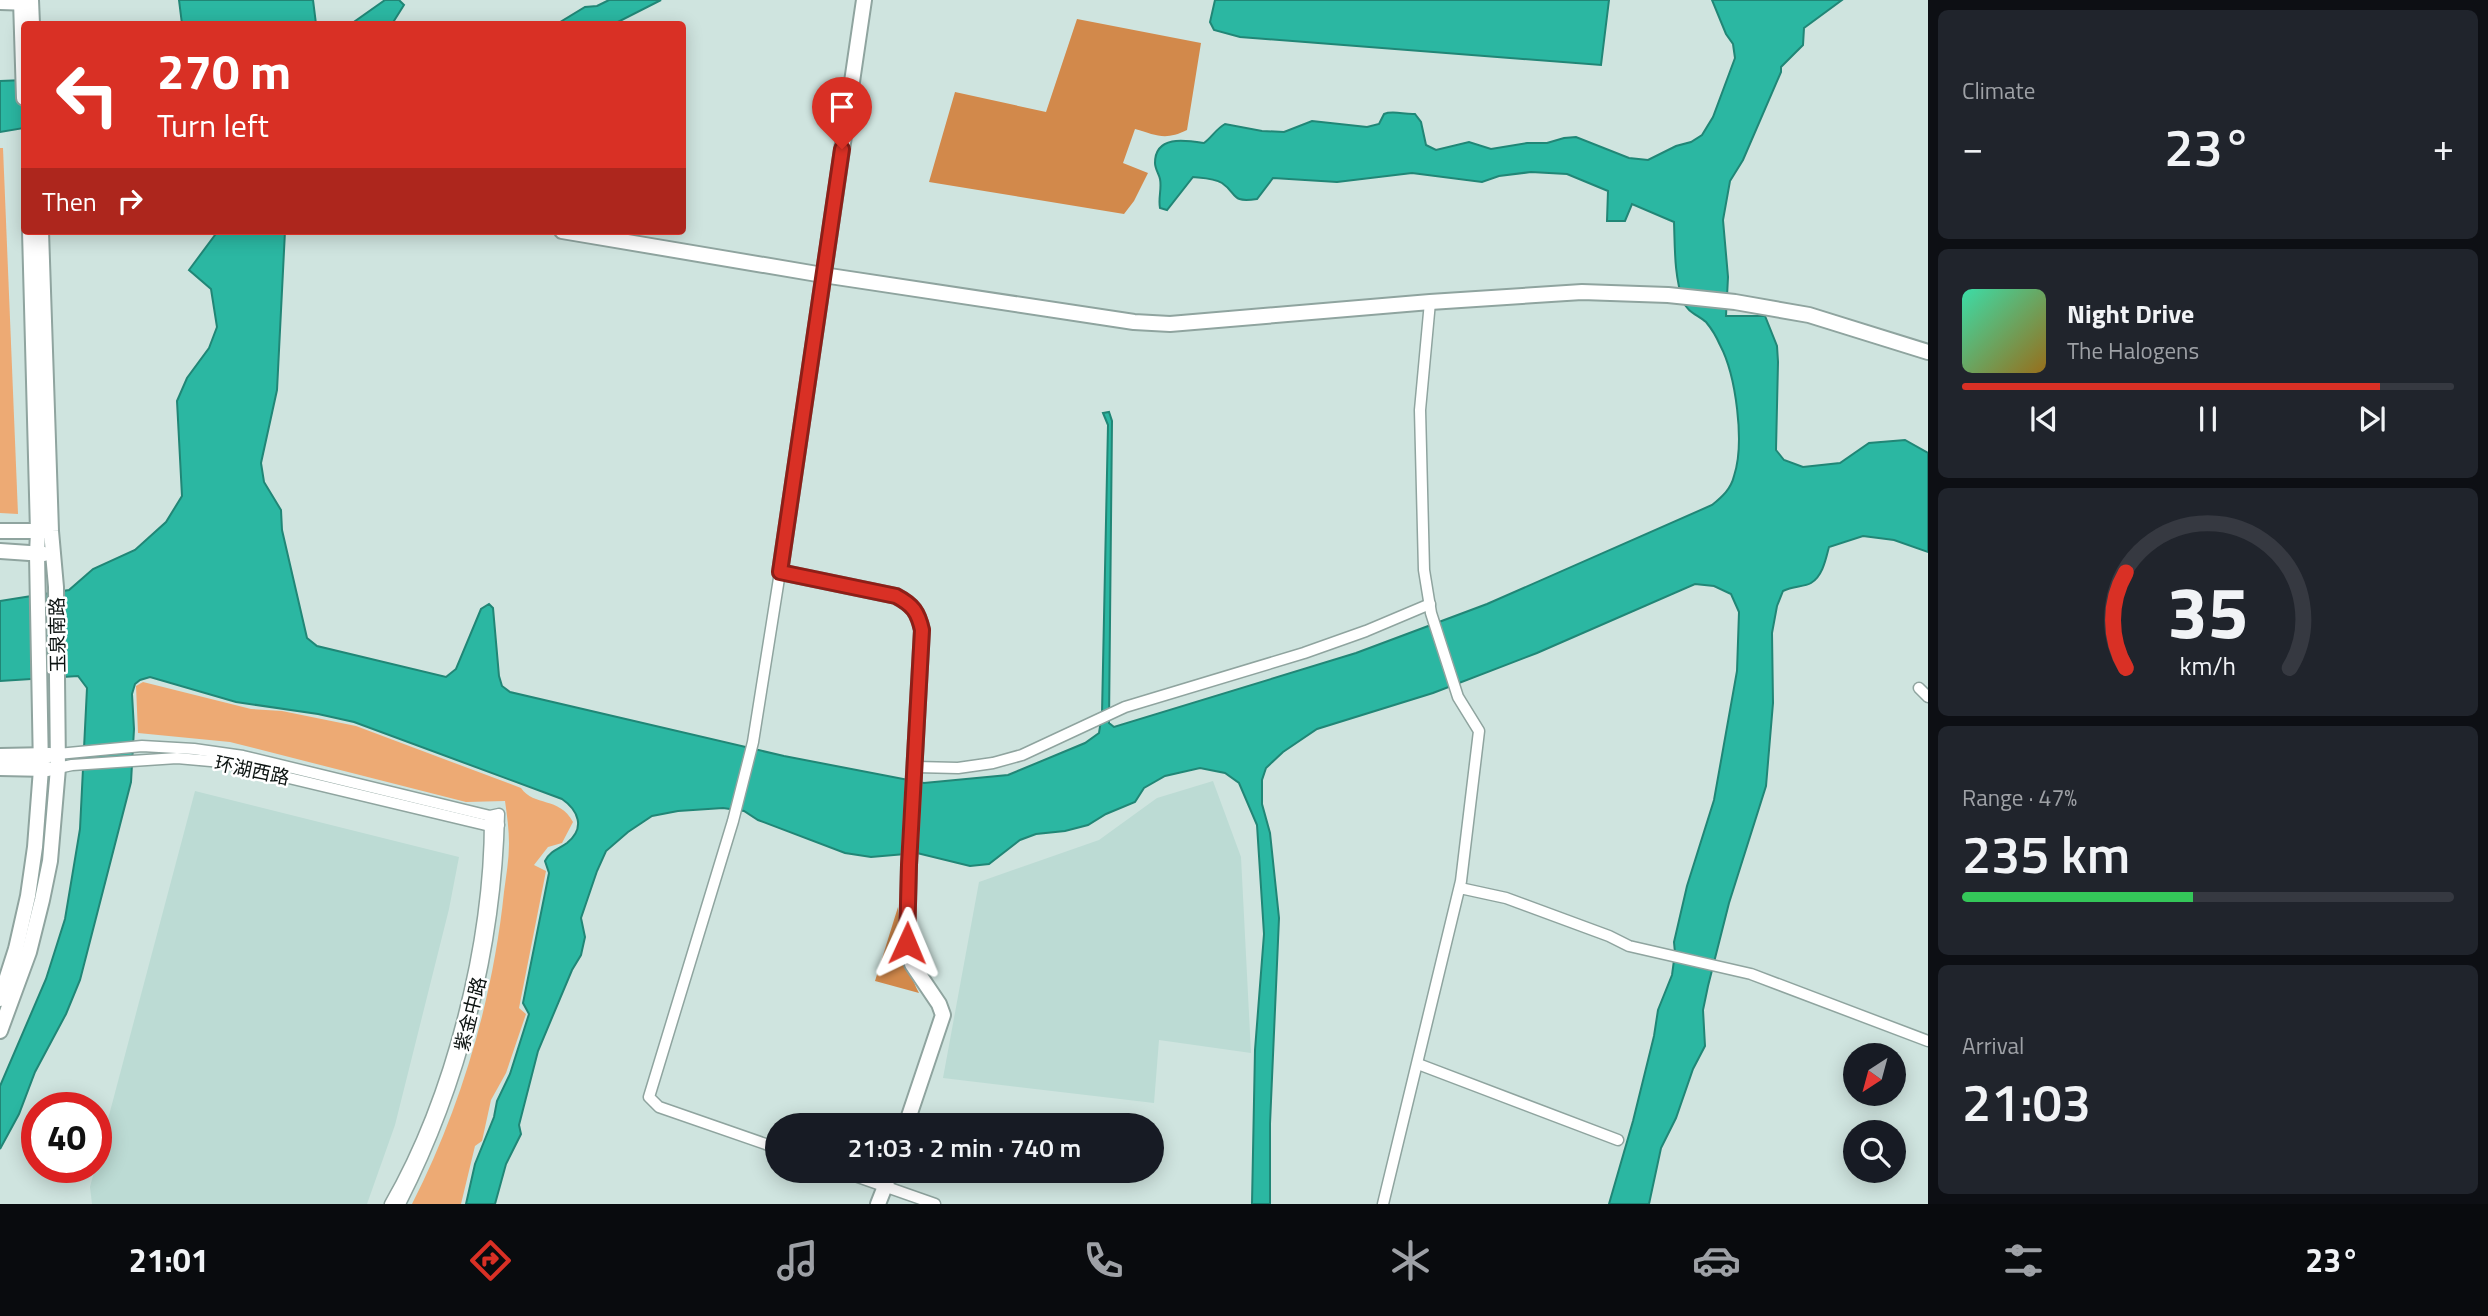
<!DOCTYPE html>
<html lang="en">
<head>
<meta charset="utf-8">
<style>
  :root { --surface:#171b24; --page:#20242c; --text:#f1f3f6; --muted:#9ea1a6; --line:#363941; --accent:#d93025 }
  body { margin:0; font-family:"Titillium Web","Noto Sans SC",sans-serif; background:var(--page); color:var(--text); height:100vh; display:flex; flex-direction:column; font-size:26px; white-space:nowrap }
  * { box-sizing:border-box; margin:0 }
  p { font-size:23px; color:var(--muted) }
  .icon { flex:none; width:38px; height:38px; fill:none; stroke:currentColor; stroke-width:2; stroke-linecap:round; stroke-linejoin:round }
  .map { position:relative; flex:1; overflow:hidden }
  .details { display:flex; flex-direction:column; gap:10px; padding:10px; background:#0d0f14; width:560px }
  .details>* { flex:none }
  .guide { position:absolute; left:21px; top:21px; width:665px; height:214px; border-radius:7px; box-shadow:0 4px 18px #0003; background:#d93025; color:#fff; overflow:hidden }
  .needle { width:46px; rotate:216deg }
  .buttons { position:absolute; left:1843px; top:1043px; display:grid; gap:14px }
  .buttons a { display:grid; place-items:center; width:63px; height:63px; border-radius:50%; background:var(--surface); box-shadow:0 4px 18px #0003; font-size:35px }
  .speed { position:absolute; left:21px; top:1092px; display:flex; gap:14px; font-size:35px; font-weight:700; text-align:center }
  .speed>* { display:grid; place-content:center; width:91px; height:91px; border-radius:50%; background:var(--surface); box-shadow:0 4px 18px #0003; line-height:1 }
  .speed .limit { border:10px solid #d22; background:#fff; color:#111 }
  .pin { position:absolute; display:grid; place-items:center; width:60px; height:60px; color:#fff; margin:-72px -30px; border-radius:50% 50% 50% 0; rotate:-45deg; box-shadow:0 0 7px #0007 }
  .pin .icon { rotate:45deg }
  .me { position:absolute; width:77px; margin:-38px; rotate:1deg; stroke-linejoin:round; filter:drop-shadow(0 0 5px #0008) }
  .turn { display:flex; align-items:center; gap:24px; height:147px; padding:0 21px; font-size:32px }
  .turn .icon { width:91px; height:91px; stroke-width:2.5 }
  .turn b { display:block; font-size:49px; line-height:60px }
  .then { display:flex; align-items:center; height:66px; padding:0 21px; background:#0003; gap:14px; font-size:26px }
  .big { font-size:52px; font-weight:600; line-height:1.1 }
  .details .widget { flex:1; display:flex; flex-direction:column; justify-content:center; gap:10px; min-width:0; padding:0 24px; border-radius:10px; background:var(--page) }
  .details .dial { align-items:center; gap:0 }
  .dial svg { height:182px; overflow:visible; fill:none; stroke:var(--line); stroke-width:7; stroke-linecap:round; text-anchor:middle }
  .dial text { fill:var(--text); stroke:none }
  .song { display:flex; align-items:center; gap:21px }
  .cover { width:84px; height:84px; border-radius:10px; background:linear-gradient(135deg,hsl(160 70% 55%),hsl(40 70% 35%)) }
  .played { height:7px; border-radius:4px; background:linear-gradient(90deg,var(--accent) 85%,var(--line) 85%) }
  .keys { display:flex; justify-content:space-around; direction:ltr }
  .heat { display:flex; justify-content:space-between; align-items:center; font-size:38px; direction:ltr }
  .charge { height:10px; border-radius:5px; background:linear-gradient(90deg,#34c759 47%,var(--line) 0) }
  .trip { position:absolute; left:765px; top:1113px; width:399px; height:70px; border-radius:35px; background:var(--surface); box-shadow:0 4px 18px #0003; font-weight:600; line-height:70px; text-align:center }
  .tabs { display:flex; height:112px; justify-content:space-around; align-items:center; background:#090b0e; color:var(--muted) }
  .tabs .icon { width:49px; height:49px }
  .tabs .on { color:var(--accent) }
  .tabs b { font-size:32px; color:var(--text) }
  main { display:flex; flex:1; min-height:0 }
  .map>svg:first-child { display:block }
  .built { fill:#bcdbd4 }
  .green { fill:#edaa74 }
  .forest { fill:#d2894b }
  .water { fill:#2bb7a2; stroke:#218676; stroke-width:2 }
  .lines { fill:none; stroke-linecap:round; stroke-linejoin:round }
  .street-casing { stroke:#8fa49f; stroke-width:13 }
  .secondary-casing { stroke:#8fa49f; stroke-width:18 }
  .street { stroke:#fff; stroke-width:10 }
  .secondary { stroke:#fff; stroke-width:14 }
  .route-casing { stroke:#8d1f18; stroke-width:18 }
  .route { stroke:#d93025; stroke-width:12 }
  .labels { text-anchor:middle; stroke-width:5; stroke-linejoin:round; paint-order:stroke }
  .street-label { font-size:19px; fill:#0b1210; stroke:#fff }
</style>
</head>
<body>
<main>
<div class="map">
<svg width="1928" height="1204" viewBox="0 0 1928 1204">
  <rect width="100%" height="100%" fill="#cfe4df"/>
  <g class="built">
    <polygon points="1213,781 1241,857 1251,1053 1159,1040 1154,1103 943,1078 979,882 1099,840 1157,798"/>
    <polygon points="195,791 459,857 449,909 395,1125 367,1204 92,1204 90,1187"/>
  </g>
  <g class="green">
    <polygon points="0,148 3,148 18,514 0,513"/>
    <path d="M143 682 251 709 282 711 356 726 521 788C534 807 559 796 573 822L562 843 548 847 534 865 546 871 519 1008 526 1014 506 1073 491 1100 482 1141 475 1146 461 1204H412C461 1108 493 999 504 892 506 876 509 860 509 844 509 830 507 815 505 801L466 802 230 742 138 733 136 686Z"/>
  </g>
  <g class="forest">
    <path d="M1077 19 1201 43 1187 130C1165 141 1156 135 1135 129L1123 163 1148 173 1134 201 1124 214 929 182 955 92 1046 112Z"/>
    <path d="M898 907C901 940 904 963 919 993L875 981Z"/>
  </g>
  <g class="water">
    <polygon points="179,0 313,0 316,24 182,24"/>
    <polygon points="385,0 399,0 404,5 392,24 351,24"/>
    <polygon points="609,0 661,0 614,24 557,24 585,7 597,6"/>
    <polygon points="1215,0 1609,0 1601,65 1240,37 1214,30 1210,22"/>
    <path d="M1712 0H1842L1804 28 1803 45 1781 67V72L1743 160 1730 181 1723 220 1728 277 1726 316H1765L1777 346 1778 362 1776 450 1784 460 1803 467 1840 463 1869 443 1905 440 1928 453V552L1894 540 1863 536 1829 547C1826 558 1823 576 1811 583 1804 587 1793 586 1783 591L1777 606 1772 633 1773 703 1766 786 1729 903 1708 986 1703 1010 1705 1046 1693 1069 1676 1118 1661 1148 1649 1204H1609L1633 1121 1654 1036 1658 1010 1672 975 1675 953 1674 942 1687 886 1714 800 1737 671 1739 612 1731 594 1714 586 1695 584 1537 653 1433 693 1317 729 1283 752 1266 768 1262 780V804L1270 833 1279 918 1270 1124V1204H1252L1255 1050 1264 934 1257 825 1239 783 1225 773 1200 768 1165 776 1144 788 1135 802 1106 814 1088 825 1065 831 1036 834 1020 840 989 864 970 866 917 853 871 857 845 853 758 820 744 811 723 808 678 811 652 816 628 832 606 851 597 871 581 918 585 937 581 955 572 970 538 1051 519 1125 521 1134 506 1164 495 1204H466L475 1164 494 1117 497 1101 510 1074 529 1014 523 1003 549 873 545 861C551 850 559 849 567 843 586 828 578 810 562 799L354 722 318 714 236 702 150 677 140 680 135 684 132 694 134 729 131 782 80 980 66 1014 35 1072 19 1114 0 1149V1086L46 979 65 919 80 829 87 688 78 676 0 681V601L69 590 93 569 135 550 166 522 182 496 177 401 187 378 209 348 217 327 211 289 189 270 218 231H285L277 390 261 463 264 482 281 510 282 530 307 638 317 646 446 677 456 669 481 609 489 604 493 608 499 676 502 686 510 692 784 756 924 783 1008 775 1085 743 1099 733 1102 714 1108 425 1103 413 1109 412 1112 421 1109 723 1114 727 1356 653 1487 604 1712 505C1722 497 1731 489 1734 476 1745 443 1736 375 1720 345 1717 338 1711 328 1706 322 1698 315 1687 312 1683 301 1674 275 1675 248 1674 222L1632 204 1625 221H1607L1608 191 1567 174 1531 172 1499 176 1482 182 1412 173 1337 182 1273 178 1257 199C1230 203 1238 194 1222 183 1214 178 1203 178 1193 177L1167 210 1160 208C1158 198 1162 189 1160 179 1159 174 1155 169 1155 163 1155 135 1185 140 1204 143 1212 137 1216 129 1225 124L1262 131 1284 132 1312 121 1367 127 1379 124 1384 114C1393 110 1405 115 1415 114L1421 122 1426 145 1436 150 1469 142 1491 149 1527 143H1547L1564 138 1576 137 1629 158 1648 160 1676 146 1691 142 1702 135 1713 117 1735 58 1733 44 1726 34Z"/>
    <polygon points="24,80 24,128 0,132 0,81"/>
  </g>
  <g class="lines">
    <defs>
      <g id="street">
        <polyline points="1919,688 1928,697"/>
        <path d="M58 754 142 746 194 749 243 756 490 816 499 814C496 948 461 1085 400 1204"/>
        <polyline points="916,767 958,768 993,763 1022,755 1125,707 1304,653 1366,631 1430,604"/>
        <polyline points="58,768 72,765 177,758 222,762 490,826 499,825"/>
        <polyline points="1460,888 1506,898 1609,936 1629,946 1751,974 1928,1041"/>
        <polyline points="1418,1064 1618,1140"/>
        <polyline points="777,1148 659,1107 649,1097 733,821 753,742 780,572"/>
        <polyline points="841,1171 935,1204"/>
        <path d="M390 1204C452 1096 490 943 490 820"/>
        <polyline points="1383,1204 1461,881 1479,731 1458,697 1431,613 1424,570 1420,410 1430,302"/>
      </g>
      <g id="secondary">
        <polyline points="21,0 24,98"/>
        <polyline points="31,0 32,24"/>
        <path d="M864 0 780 572 896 596C913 605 918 612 922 630L909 865 907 943 912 964 939 1004 943 1015 906 1125"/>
        <polyline points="0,2 31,3"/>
        <polyline points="562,231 823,275 1134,322 1170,324 1430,302 1582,292 1668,295 1735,302 1809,315 1928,352"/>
        <polyline points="0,531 46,531"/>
        <polyline points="0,551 44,554"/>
        <polyline points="0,756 50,755"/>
        <polyline points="0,768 48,769"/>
        <polyline points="0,999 16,949 28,896 35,847 41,769 37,554 38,532 30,231"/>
        <polyline points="0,1031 29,952 42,900 50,861 58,768 56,587 51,531 41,231"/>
        <polyline points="878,1204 891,1171"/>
      </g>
    </defs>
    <use href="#street" class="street-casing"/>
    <use href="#secondary" class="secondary-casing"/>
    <use href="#street" class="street"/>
    <use href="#secondary" class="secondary"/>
  </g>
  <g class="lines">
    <defs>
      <path id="route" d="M842 149 780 572 896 596C913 605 918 612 922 630L909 865 907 943"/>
    </defs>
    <use href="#route" class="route-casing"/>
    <use href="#route" class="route"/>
  </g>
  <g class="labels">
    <g class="street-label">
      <text transform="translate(57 635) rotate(-91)" y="7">玉泉南路</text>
      <text transform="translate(252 770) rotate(12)" y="7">环湖西路</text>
      <text transform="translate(470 1014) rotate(-76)" y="7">紫金中路</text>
    </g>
  </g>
</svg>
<div class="buttons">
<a><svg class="needle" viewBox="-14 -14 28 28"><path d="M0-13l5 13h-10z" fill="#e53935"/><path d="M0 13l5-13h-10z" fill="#9ea1a6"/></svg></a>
<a><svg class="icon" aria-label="search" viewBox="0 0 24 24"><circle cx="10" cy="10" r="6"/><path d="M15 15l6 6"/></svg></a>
</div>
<div class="speed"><div class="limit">40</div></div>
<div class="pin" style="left:842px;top:149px;background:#d93025"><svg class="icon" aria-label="arrive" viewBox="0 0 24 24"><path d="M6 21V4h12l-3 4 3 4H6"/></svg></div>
<svg class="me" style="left:907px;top:943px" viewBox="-20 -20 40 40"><path d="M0-17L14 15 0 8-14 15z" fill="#d93025" stroke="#fff" stroke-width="4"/></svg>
<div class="trip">21:03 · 2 min · 740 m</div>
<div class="guide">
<div class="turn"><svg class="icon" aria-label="left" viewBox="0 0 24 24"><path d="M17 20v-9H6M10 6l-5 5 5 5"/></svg><div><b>270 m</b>Turn left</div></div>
<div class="then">Then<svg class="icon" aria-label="right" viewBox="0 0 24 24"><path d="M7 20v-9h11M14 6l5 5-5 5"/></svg></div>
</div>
</div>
<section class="details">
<div class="widget"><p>Climate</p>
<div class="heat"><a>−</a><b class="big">23°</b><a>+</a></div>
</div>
<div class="widget">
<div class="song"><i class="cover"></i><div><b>Night Drive</b><p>The Halogens</p></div></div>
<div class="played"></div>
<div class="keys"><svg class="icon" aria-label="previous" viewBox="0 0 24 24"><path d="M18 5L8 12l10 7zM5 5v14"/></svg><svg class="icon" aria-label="pause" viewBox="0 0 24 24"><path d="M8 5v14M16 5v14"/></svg><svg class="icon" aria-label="next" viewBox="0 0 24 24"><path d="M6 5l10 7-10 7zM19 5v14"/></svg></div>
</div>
<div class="widget dial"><svg viewBox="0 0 100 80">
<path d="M14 69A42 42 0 1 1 86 69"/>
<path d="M14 69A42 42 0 0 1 14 27" stroke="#d93025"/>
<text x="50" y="56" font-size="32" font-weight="700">35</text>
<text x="50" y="72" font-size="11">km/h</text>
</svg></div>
<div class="widget"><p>Range · 47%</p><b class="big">235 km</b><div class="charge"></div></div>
<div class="widget"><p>Arrival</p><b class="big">21:03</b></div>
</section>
</main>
<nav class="tabs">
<b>21:01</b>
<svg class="icon on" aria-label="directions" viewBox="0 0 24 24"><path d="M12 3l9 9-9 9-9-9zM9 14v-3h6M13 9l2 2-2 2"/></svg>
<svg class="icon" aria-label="music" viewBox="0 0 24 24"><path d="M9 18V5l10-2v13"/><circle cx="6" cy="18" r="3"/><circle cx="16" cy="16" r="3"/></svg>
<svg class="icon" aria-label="phone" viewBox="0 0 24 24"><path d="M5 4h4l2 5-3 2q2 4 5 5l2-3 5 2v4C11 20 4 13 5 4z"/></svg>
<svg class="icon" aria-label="climate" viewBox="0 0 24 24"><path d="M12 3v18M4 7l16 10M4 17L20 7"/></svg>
<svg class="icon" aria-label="car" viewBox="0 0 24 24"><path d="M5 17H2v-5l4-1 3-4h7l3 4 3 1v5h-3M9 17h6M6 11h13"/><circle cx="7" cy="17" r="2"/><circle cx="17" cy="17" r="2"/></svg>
<svg class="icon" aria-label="filters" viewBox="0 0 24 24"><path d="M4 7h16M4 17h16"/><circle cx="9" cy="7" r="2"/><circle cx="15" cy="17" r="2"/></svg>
<b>23°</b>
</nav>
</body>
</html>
